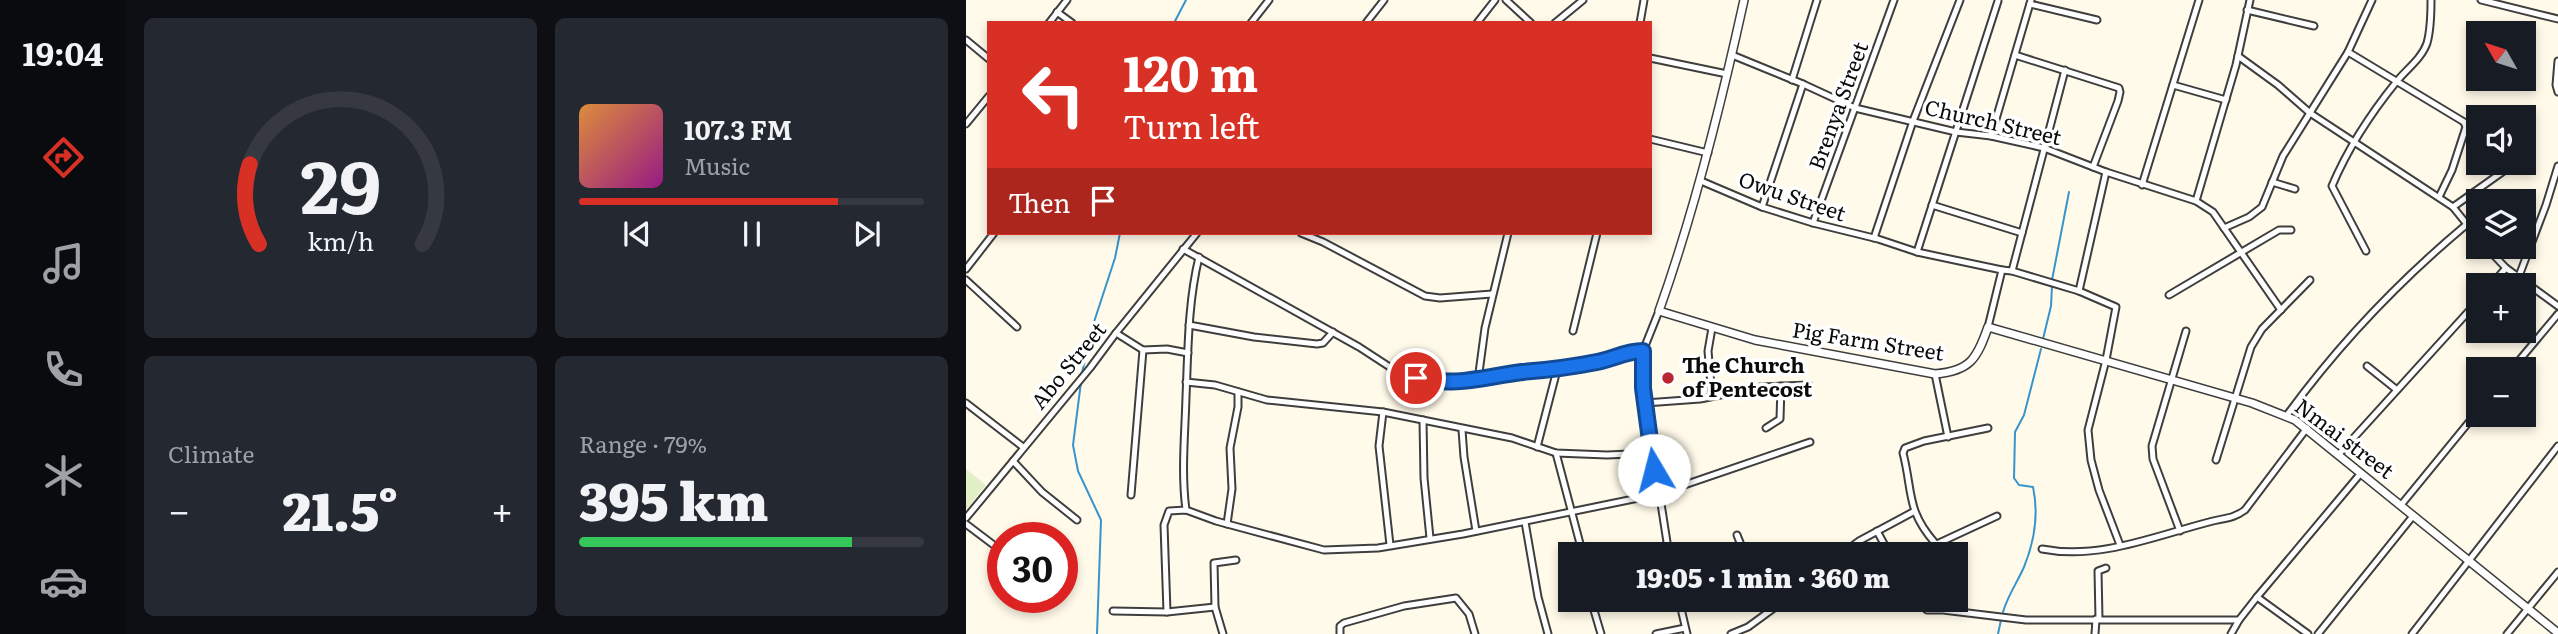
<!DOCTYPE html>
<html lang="en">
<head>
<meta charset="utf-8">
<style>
  :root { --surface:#171b24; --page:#242831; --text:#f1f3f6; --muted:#9ea1a6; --line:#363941; --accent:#d93025 }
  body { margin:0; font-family:Literata,serif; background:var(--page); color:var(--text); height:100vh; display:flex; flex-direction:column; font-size:26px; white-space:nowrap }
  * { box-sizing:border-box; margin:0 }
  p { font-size:23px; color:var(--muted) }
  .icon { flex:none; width:38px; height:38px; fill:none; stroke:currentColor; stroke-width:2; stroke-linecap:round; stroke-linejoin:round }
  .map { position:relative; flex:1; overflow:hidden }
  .details { display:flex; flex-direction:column; gap:18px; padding:18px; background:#0d0f14; width:840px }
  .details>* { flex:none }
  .top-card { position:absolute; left:21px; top:21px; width:665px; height:214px; border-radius:0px; box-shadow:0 4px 10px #0003; background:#d93025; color:#fff; overflow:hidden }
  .needle { width:46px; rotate:309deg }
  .tools { position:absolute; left:1500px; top:21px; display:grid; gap:14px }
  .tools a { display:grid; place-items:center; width:70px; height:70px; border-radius:0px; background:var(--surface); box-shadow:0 4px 10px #0003; font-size:35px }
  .speed { position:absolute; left:21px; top:522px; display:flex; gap:14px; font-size:35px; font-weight:700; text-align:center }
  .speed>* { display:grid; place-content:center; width:91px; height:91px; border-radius:50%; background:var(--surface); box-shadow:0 4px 10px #0003; line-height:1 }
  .speed .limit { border:10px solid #d22; background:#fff; color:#111 }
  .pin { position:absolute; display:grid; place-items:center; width:60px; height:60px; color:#fff; margin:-30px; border:4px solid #fff; border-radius:50%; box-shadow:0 2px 7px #0007 }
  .me { position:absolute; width:77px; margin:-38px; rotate:352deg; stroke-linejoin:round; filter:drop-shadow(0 0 5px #0008) }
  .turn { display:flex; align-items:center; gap:24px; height:147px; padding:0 21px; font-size:32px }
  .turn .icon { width:91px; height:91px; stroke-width:2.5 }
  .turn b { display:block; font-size:49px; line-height:60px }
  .then { display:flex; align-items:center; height:66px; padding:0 21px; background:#0003; gap:14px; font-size:26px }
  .big { font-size:52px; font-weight:800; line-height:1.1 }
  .details .card { flex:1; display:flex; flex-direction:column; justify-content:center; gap:10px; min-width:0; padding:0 24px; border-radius:10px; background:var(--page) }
  .details .dial { align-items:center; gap:0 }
  .dial svg { height:182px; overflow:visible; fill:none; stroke:var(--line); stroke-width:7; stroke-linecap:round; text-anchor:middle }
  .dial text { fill:var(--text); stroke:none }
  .song { display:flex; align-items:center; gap:21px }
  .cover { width:84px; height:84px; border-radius:10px; background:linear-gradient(135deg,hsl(30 70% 55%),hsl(310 70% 35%)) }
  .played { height:7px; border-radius:4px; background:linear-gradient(90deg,var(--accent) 75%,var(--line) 75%) }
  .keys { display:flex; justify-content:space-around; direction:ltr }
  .heat { display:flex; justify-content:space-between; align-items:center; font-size:38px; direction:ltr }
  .charge { height:10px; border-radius:5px; background:linear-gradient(90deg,#34c759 79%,var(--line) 0) }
  .details .tiles { flex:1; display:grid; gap:18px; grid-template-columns:repeat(2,1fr) }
  .trip { position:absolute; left:592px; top:542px; width:410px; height:70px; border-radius:0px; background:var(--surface); box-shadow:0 4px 10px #0003; font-weight:800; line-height:70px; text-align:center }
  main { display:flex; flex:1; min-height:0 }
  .menu { display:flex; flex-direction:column; width:126px; justify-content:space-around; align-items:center; background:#090b0e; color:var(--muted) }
  .menu .icon { width:49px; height:49px }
  .menu .active { color:var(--accent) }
  .menu b { font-size:32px; color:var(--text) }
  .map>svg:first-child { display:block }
  .pitch { fill:#e2efc6 }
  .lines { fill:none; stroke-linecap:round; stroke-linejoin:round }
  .stream { stroke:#3794cc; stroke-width:2 }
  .minor-casing { stroke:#3e3e3e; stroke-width:9 }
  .tertiary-casing { stroke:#3e3e3e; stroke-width:10 }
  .minor { stroke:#fff; stroke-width:5 }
  .tertiary { stroke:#fff; stroke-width:7 }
  .route-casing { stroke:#114b97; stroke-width:18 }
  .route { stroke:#1a73e8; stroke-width:12 }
  .poi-dot { fill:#b92531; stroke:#fff; stroke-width:2.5 }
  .labels { text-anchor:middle; stroke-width:7; stroke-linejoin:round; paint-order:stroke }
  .street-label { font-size:21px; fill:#0b0b0b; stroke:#fff }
  .poi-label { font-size:21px; font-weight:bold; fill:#0b0b0b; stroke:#fff; text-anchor:start }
</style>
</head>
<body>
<main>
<nav class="menu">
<b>19:04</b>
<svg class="icon active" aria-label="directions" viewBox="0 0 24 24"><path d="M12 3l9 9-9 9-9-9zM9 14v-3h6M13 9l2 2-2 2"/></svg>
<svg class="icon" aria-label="music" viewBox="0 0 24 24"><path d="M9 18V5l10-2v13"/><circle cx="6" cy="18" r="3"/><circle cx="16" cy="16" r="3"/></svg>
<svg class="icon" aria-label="phone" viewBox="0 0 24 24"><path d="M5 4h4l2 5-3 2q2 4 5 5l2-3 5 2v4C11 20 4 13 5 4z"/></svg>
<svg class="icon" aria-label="climate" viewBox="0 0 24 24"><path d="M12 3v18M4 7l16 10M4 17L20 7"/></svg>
<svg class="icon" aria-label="car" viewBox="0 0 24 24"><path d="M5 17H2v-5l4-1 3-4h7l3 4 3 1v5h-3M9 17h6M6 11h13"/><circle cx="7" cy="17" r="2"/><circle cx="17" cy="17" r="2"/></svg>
</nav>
<section class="details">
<div class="tiles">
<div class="card dial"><svg viewBox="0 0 100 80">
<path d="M14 69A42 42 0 1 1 86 69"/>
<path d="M14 69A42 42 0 0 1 10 34" stroke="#d93025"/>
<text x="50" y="56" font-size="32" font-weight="700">29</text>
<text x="50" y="72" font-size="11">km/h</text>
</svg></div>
<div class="card">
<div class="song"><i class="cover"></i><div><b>107.3 FM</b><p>Music</p></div></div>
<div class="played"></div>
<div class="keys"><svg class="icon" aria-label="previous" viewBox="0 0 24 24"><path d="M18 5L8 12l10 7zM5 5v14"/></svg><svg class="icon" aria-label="pause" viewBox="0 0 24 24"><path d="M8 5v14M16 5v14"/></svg><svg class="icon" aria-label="next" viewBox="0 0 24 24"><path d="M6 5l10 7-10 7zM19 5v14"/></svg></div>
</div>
<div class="card"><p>Climate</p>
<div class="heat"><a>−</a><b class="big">21.5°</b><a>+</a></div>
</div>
<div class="card"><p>Range · 79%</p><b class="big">395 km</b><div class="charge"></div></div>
</div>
</section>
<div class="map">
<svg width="1592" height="634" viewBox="0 0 1592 634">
  <rect width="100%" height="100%" fill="#fffae9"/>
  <polygon class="pitch" points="0,469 20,485 0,510"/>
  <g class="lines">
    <g class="stream">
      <polyline points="208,23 220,0"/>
      <polyline points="1086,280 1103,192"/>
      <polyline points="1077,339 1085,306 1086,286"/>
      <polyline points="116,373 127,325 149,258 154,233"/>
      <polyline points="115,382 107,445 112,471 135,520 131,634"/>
      <path d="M1037 612C1042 595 1051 583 1058 567 1069 540 1073 515 1067 487L1053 485 1048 478 1049 432 1058 415 1075 349"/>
      <polyline points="1032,634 1035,620"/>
    </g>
    <defs>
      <g id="minor">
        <polyline points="540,0 565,23"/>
        <polyline points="1515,0 1592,19"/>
        <polyline points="1064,4 1131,20"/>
        <polyline points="1281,10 1348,26"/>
        <polyline points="91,12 106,23"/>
        <polyline points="83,23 101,0"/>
        <polyline points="285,23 303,0"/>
        <polyline points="400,23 418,0"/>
        <polyline points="511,23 529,0"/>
        <polyline points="589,23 617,0"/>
        <polyline points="674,23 678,0"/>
        <polyline points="0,40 23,59"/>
        <polyline points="1382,52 1498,122 1500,127 1486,170 1473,197"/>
        <polyline points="766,55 837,84 889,108 990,132 1025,136 1078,148 1140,172 1230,201 1247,212 1315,310"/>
        <polyline points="1049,55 1153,88 1154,92 1152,101 1127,167"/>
        <polyline points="1272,56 1312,85 1344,113 1487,207 1512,238"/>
        <polyline points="684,58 761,74"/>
        <polyline points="1592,61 1590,85 1592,92"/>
        <polyline points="826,80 851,0"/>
        <polyline points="1207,85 1260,100"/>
        <polyline points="0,124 23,96"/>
        <polyline points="1025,136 1065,0"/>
        <polyline points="684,139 742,153"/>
        <polyline points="735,181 796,207 847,223 912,239 951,252 1036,270 1022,327"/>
        <polyline points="1306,182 1329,189"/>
        <polyline points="1176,185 1233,0"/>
        <polyline points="1230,201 1270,65 1284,0"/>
        <polyline points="966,205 1056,233"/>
        <polyline points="796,207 837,84"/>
        <polyline points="1487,207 1549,163"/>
        <polyline points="847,223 928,0"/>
        <polyline points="1258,228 1283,217 1296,207 1317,156 1382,52 1406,0"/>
        <polyline points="335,233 357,242 459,296 474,298 526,294"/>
        <polyline points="908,238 947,121 994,0"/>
        <polyline points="1520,247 1540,268 1592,306"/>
        <polyline points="217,249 393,347 436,375 480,384 601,369 659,353 677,351"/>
        <path d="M1400 251 1366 186C1382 148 1405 113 1431 81 1441 69 1456 58 1461 43 1465 29 1465 14 1465 0"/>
        <polyline points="951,252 1032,1"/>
        <polyline points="0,269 28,233"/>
        <polyline points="1036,270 1046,271 1113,291 1150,307 1140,360 1122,430 1125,460 1133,490 1154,545"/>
        <polyline points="1046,271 1099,70"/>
        <polyline points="1553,276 1580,205 1592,166"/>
        <polyline points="0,280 51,327"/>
        <polyline points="1525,285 1540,268"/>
        <polyline points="1113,291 1140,172"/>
        <polyline points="1203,295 1313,230 1325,230"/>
        <polyline points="693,311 677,351 677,388 703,555"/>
        <polyline points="223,325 288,337 351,344 357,343 367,332"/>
        <polyline points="746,328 742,351 746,396"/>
        <polyline points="607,331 631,233"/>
        <polyline points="150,333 177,350 201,349 222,353"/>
        <polyline points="1401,366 1431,390"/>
        <polyline points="1546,369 1592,314"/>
        <polyline points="969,374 982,437"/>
        <polyline points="512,380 519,328 542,233"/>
        <polyline points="220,382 249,385 301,400 417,412 546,438 590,453 641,455 664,454 686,449"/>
        <polyline points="0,403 57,447"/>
        <polyline points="679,403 734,399 795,387 843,385"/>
        <polyline points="417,412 413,446 424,545"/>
        <path d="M1321 415C1373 344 1433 281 1500 225"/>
        <polyline points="457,420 458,478 464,538"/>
        <polyline points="800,428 814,419 815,386"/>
        <polyline points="496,430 498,457 510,531"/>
        <polyline points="571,447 591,370"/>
        <polyline points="590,453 617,555"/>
        <polyline points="1373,454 1512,301"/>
        <polyline points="1250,460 1285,347 1296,329 1344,280"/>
        <polyline points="47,461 76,492 111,520"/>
        <polyline points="165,495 177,350"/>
        <polyline points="1435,505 1512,411"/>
        <path d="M220 510C215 472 219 434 220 397 222 350 222 302 233 257"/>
        <polyline points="0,518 124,368 150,333 231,233"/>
        <polyline points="559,522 572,597 582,634"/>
        <polyline points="0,524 37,552"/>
        <polyline points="261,524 266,489 264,448 272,407 272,392"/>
        <polyline points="911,531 924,555"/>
        <polyline points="1214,531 1187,459 1186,446 1220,331"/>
        <polyline points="771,535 779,555"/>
        <path d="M969 543C940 510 947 492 937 453L939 448 958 441 1022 428"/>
        <path d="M1076 549C1133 560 1189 536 1243 522 1257 518 1267 519 1279 510L1341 428"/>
        <polyline points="874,555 893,541 947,512"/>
        <polyline points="947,555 1031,516"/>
        <polyline points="625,600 635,634"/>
        <polyline points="713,600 721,634"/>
        <polyline points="949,600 961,610 977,610 1060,620 1273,620 1291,597"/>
        <polyline points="147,611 201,612 249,607"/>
        <polyline points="201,612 198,525 203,511 220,510 250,521 358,550 412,548 497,534 692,494 844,442"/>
        <polyline points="1133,619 1132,571 1140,568"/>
        <polyline points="257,634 249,607 248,563 270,560"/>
        <polyline points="374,634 374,626 378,623 438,606 490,598 503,614 509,634"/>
        <polyline points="690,634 719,628"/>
        <polyline points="765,634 782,627 819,600"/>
        <polyline points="1129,634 1130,619"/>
        <polyline points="1265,634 1273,620"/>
        <polyline points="1342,634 1291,597 1395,473"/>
        <polyline points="1352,634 1447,516"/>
        <polyline points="1446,634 1592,446"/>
        <polyline points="1541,634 1592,572"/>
      </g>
      <path id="tertiary" d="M778 0C755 105 729 210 693 311L789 340 969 374C1004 371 1011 359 1022 327L1286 403 1329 420 1592 633"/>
    </defs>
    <use href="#minor" class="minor-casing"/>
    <use href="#tertiary" class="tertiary-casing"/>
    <use href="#minor" class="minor"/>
    <use href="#tertiary" class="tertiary"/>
  </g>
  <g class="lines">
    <defs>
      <path id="route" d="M450 378C490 387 517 377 556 372 582 370 606 367 631 362 647 359 660 351 677 351V388L688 470"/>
    </defs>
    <use href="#route" class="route-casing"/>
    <use href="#route" class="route"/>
  </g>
  <circle class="poi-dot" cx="702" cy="378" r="7"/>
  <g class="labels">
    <g class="street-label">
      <text transform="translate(873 106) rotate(-70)" y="7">Brenya Street</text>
      <text transform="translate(1027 123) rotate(13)" y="7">Church Street</text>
      <text transform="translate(826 197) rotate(19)" y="7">Owu Street</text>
      <text transform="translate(902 342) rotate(9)" y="7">Pig Farm Street</text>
      <text transform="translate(103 366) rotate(-51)" y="7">Abo Street</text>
      <text transform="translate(1378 439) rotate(37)" y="7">Nmai street</text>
    </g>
    <g class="poi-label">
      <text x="716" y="373">The Church<tspan x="716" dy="24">of Pentecost</tspan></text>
    </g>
  </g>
</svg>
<div class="tools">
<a><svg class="needle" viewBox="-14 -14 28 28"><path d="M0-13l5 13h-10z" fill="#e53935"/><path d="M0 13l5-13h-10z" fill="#9ea1a6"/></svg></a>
<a><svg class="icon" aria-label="sound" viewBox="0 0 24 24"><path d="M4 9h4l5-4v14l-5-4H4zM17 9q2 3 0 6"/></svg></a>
<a><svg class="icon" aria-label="layers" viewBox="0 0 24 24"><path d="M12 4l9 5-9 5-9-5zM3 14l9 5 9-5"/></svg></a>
<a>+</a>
<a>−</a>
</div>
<div class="speed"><div class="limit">30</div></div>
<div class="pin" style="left:450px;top:378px;background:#d93025"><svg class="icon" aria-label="arrive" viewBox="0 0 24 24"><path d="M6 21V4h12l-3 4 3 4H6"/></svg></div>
<svg class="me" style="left:688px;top:470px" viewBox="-20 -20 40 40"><circle r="19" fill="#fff"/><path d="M0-13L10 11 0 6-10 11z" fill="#1a73e8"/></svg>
<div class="trip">19:05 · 1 min · 360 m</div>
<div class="top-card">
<div class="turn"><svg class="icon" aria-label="left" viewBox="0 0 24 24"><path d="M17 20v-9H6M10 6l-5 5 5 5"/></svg><div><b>120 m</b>Turn left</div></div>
<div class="then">Then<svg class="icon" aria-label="arrive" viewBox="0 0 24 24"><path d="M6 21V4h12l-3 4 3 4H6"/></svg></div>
</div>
</div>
</main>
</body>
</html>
